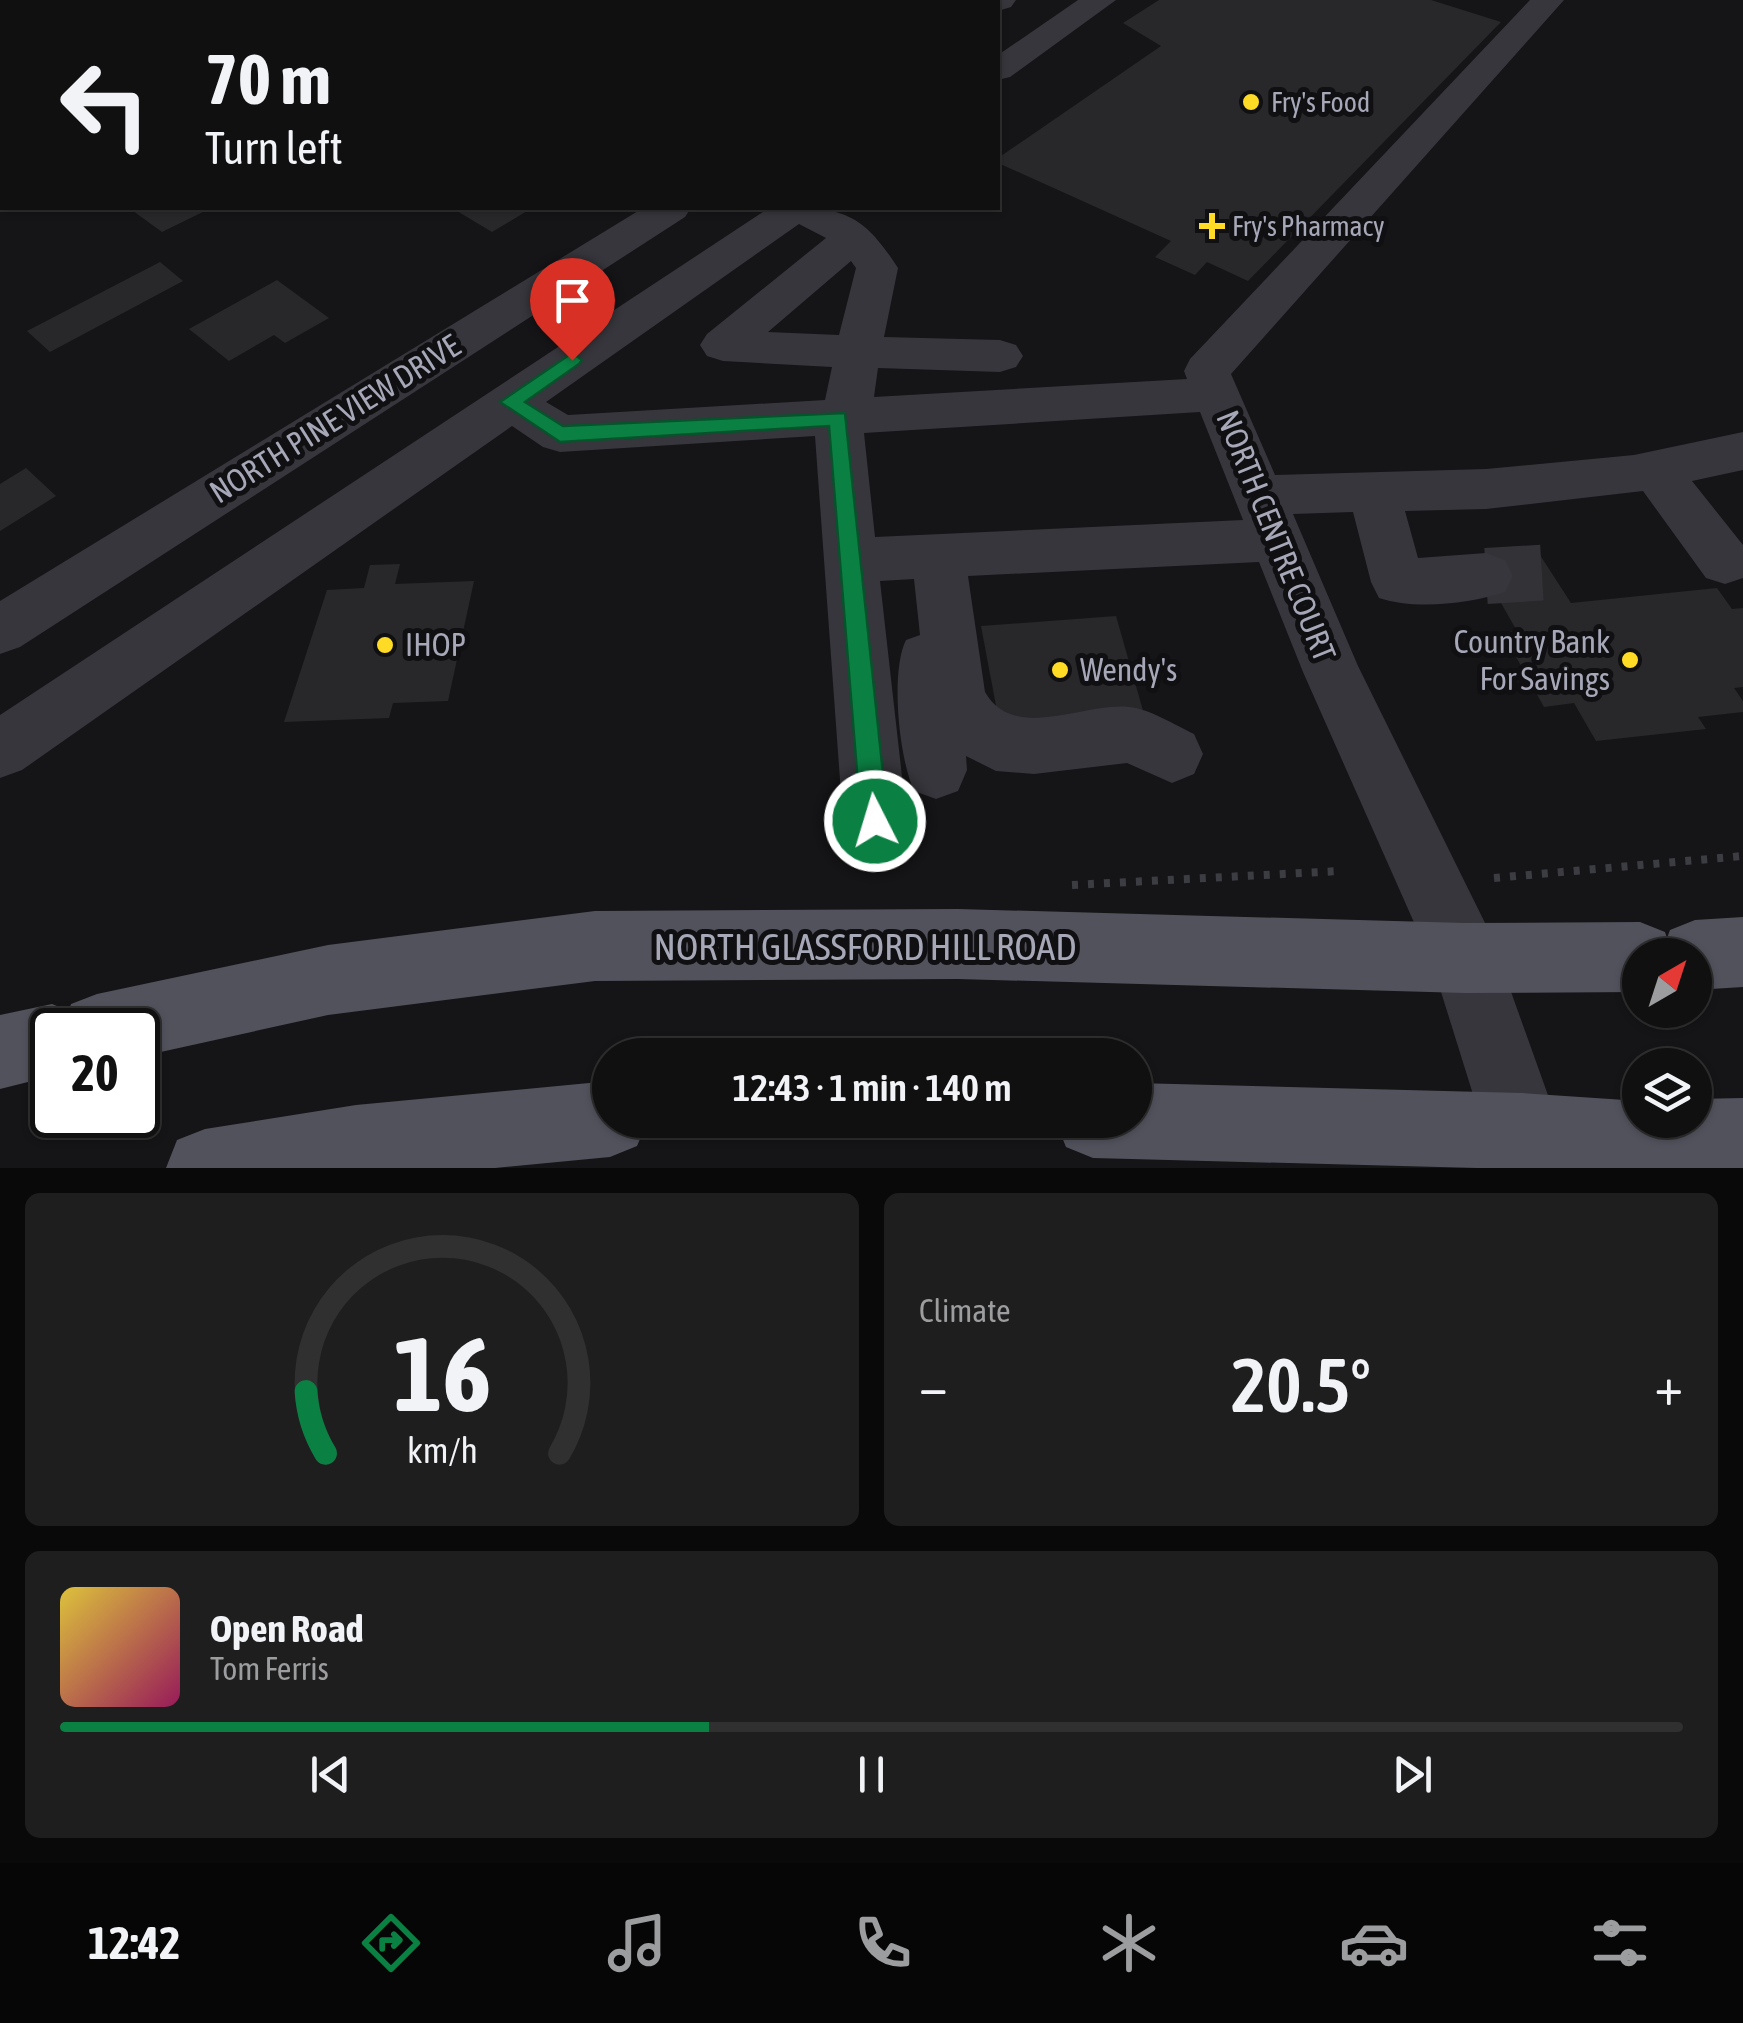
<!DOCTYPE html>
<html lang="en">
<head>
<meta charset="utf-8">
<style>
  :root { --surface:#101011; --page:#1e1e1f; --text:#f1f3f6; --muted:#9c9d9f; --line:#303031; --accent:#0b8043 }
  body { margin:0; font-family:"Asap Condensed",sans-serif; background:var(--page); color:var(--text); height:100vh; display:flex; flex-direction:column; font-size:38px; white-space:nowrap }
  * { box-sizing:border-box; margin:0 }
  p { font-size:32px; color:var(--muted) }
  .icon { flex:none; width:55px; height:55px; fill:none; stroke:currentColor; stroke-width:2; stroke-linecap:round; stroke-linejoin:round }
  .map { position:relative; height:1168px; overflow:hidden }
  .sheet { display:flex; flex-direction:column; gap:25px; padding:25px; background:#090909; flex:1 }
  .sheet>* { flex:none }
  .banner { position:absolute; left:0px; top:0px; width:1000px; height:210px; box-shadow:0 2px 8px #0004,0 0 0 2px var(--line); background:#101011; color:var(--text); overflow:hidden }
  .needle { width:65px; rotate:39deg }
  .tools { position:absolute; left:1622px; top:938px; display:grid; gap:20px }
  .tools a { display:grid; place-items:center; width:90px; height:90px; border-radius:50%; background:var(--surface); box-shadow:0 2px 8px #0004,0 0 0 2px var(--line); font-size:50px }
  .speed { position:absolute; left:30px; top:1008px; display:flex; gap:20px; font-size:50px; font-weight:700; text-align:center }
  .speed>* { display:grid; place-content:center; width:130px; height:130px; border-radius:50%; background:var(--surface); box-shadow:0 2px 8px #0004,0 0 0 2px var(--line); line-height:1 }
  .speed .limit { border:5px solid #111; border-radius:15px; background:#fff; color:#111 }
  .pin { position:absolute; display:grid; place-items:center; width:85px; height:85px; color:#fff; margin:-102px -42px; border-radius:50% 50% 50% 0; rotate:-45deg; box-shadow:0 0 10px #0007 }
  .pin .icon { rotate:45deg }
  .me { position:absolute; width:110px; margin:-55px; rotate:355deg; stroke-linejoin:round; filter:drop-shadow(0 0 8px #0008) }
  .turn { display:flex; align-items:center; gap:35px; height:210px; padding:0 40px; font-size:45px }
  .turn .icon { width:130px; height:130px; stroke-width:2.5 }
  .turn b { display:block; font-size:70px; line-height:85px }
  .big { font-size:75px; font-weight:600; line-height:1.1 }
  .sheet .tile { flex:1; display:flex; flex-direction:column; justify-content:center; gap:15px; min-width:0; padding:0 35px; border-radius:15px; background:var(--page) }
  .sheet .dial { align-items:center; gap:0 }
  .dial svg { height:260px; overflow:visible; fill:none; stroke:var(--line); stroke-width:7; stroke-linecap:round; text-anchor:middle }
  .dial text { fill:var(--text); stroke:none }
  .song { display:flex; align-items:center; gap:30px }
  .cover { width:120px; height:120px; border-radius:15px; background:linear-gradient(135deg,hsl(50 70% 55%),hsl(330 70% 35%)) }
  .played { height:10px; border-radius:5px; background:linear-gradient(90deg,var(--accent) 40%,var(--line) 40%) }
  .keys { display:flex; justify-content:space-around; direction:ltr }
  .heat { display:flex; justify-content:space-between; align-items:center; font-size:55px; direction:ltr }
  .sheet .tiles { flex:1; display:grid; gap:25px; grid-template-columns:1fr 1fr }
  .tile:last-child { grid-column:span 2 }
  .trip { position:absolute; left:592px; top:1038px; width:560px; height:100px; border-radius:50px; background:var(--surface); box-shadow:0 2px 8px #0004,0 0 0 2px var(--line); font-weight:600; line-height:100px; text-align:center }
  .tab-bar { display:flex; height:160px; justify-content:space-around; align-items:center; background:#060607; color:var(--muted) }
  .tab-bar .icon { width:70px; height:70px }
  .tab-bar .active { color:var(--accent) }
  .tab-bar b { font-size:45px; color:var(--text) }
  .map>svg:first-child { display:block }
  .building { fill:#28282b }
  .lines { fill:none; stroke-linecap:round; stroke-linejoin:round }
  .minor-tunnel { stroke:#323237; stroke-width:56; stroke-dasharray:56 28; stroke-linecap:butt }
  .path { stroke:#3c3c43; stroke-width:8; stroke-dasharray:6 10; stroke-linecap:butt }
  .minor { fill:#36363c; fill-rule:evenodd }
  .major { fill:#51525c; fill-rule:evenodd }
  .route { fill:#0b8043; stroke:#07532c; stroke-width:2.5 }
  .poi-dot { fill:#ffdb25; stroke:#101012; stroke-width:4 }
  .labels { text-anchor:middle; stroke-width:10; stroke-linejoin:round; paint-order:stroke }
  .far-poi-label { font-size:28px; fill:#a6a8b8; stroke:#101012; text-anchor:start }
  .street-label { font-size:32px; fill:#a6a8b8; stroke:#101012 }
  .poi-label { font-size:32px; fill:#a6a8b8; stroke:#101012; text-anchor:start }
  .near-street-label { font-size:38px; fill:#a6a8b8; stroke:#101012 }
</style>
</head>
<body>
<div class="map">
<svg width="1743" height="1168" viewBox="0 0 1743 1168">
  <rect width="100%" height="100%" fill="#151517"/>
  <g class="building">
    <polygon points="1159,0 1431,0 1501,22 1248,281 1207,262 1195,275 1155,257 1171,241 998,163 998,158 1161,46 1123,23"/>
    <polygon points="129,208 211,208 162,232"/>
    <polygon points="452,208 532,208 492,232"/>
    <polygon points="160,262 183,281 50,352 27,331"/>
    <polygon points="277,280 329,318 285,343 274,335 229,361 189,329"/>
    <polygon points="26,468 56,496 0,531 0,484"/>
    <polygon points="1540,555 1571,603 1717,588 1732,609 1743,608 1743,687 1734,688 1743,701 1743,712 1698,717 1706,729 1596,741 1574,703 1544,707 1502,632 1517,631 1477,561"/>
    <polygon points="400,564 395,584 474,581 448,701 393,703 389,718 284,722 327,590 364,588 370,565"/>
    <polygon points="1116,616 1144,714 1000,727 981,626"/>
  </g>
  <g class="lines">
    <polyline class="minor-tunnel" points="1486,576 1552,572"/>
    <g class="path">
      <polyline points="1494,878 1743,856"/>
      <polyline points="1072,885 1340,871"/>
    </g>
    <g class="minor">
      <polygon points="981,0 1016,0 1011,7 998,11 998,2"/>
      <polygon points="1078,0 1116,0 1010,77 998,80 998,55"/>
      <path d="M1530 0H1564L1231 374 1275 475 1486 469 1634 455 1743 432V470L1692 481 1743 545V578L1725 584 1706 578 1643 491 1486 509 1405 511 1418 558 1486 553 1505 560 1513 576 1505 592C1469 604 1415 610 1379 598L1371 582 1353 512 1293 514 1358 666 1490 933 1574 1168H1496L1432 963 1303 672 1259 562 968 576 985 692C1014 743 1084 702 1129 707 1150 709 1175 725 1194 734L1203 754 1194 774 1172 783 1127 763 1034 774 996 771 966 756 967 770 958 791 936 799 914 791C899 758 890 672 906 640L920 635 914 579 880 581 907 821 898 843 875 852 852 843 843 821 815 436 560 452 543 447 512 426 22 770 0 778V715L769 208C839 208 859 207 898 268L884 337 1000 340 1016 345 1023 356 1016 367 1000 372 878 368 874 397 1187 379 1184 371 1190 359ZM799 224 826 238 707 334 700 345 707 356 723 361 832 367 825 400 568 415 546 402ZM851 261 856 268 839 335 768 332ZM1200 412 1243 520 875 537 864 433Z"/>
      <polygon points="643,208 691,208 685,217 20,647 0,654 0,601"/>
    </g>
    <g class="major">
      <polygon points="958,909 1465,923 1640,922 1665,932 1667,938 1670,930 1695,920 1743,917 1743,987 1695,990 1695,955 1640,955 1640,992 1465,993 958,979 595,981 328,1015 138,1057 138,1030 52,1030 52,1076 0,1089 0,1015 52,1004 69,1011 71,1004 97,994 328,945 595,911"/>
      <polygon points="610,1081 610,1120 648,1120 637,1146 610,1157 495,1168 166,1168 177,1140 205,1129 356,1105"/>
      <polygon points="1135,1083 1522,1093 1640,1101 1640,1120 1695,1120 1695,1099 1743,1098 1743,1168 1477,1168 1093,1158 1066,1147 1055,1120 1135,1120"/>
    </g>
  </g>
  <polygon class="route" points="572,353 582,360 579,364 525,402 563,426 845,413 888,821 884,830 875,834 865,830 861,821 829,426 560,442 500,402"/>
  <g class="poi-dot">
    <circle cx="1251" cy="102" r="10"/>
    <path d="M1207 211h10v10h10v10h-10v10h-10v-10h-10v-10h10z"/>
    <circle cx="385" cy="645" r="10"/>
    <circle cx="1630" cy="660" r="10"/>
    <circle cx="1060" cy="670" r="10"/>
  </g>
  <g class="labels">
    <g class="far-poi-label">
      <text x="1271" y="112">Fry's Food</text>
      <text x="1232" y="236">Fry's Pharmacy</text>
    </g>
    <g class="street-label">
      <text transform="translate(335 419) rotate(-32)" y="11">NORTH PINE VIEW DRIVE</text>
      <text transform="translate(1276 536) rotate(68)" y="11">NORTH CENTRE COURT</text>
    </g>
    <g class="poi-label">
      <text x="1610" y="653" text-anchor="end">Country Bank<tspan x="1610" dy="37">For Savings</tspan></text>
      <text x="405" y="656">IHOP</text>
      <text x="1080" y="681">Wendy's</text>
    </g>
    <g class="near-street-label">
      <text x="865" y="960">NORTH GLASSFORD HILL ROAD</text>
    </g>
  </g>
</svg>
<div class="tools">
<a><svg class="needle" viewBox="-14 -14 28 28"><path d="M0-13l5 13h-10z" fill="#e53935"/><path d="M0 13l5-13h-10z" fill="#9c9d9f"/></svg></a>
<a><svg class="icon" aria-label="layers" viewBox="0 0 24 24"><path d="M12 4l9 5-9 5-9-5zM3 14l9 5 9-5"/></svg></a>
</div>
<div class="speed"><div class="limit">20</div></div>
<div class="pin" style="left:572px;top:360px;background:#d93025"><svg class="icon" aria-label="arrive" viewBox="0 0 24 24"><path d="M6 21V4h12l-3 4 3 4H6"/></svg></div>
<svg class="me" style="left:875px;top:821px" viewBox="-20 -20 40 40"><circle r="17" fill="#0b8043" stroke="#fff" stroke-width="3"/><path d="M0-11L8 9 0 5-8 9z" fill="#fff"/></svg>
<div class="trip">12:43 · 1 min · 140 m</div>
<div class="banner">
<div class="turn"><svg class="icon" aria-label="left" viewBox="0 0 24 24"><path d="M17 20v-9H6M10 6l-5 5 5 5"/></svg><div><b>70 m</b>Turn left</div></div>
</div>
</div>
<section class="sheet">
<div class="tiles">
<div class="tile dial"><svg viewBox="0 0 100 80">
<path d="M14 69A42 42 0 1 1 86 69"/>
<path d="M14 69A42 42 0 0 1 8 50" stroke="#0b8043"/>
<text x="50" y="56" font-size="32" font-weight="700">16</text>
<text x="50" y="72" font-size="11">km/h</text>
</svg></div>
<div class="tile"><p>Climate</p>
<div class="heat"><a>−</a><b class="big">20.5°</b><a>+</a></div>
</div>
<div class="tile">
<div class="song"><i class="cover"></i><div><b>Open Road</b><p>Tom Ferris</p></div></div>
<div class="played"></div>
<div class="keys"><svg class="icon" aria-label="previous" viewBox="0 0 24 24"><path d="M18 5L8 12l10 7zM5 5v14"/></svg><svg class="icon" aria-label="pause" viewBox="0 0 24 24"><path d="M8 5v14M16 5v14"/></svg><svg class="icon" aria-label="next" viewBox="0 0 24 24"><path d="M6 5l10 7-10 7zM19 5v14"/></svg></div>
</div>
</div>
</section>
<nav class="tab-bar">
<b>12:42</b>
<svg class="icon active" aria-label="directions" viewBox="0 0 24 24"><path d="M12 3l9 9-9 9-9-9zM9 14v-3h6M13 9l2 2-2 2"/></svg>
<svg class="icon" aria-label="music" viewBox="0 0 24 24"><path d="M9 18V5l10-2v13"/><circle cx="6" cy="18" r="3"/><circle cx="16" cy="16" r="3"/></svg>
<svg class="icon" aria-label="phone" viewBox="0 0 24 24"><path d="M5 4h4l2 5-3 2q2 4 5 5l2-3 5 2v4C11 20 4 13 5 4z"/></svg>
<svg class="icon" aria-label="climate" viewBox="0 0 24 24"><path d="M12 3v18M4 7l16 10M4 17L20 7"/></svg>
<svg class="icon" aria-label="car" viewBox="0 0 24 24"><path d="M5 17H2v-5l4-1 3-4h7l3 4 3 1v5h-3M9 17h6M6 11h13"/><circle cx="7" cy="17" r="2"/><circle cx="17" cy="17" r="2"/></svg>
<svg class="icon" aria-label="filters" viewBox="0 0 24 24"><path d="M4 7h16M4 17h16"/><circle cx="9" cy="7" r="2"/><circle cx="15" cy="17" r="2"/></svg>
</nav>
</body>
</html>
